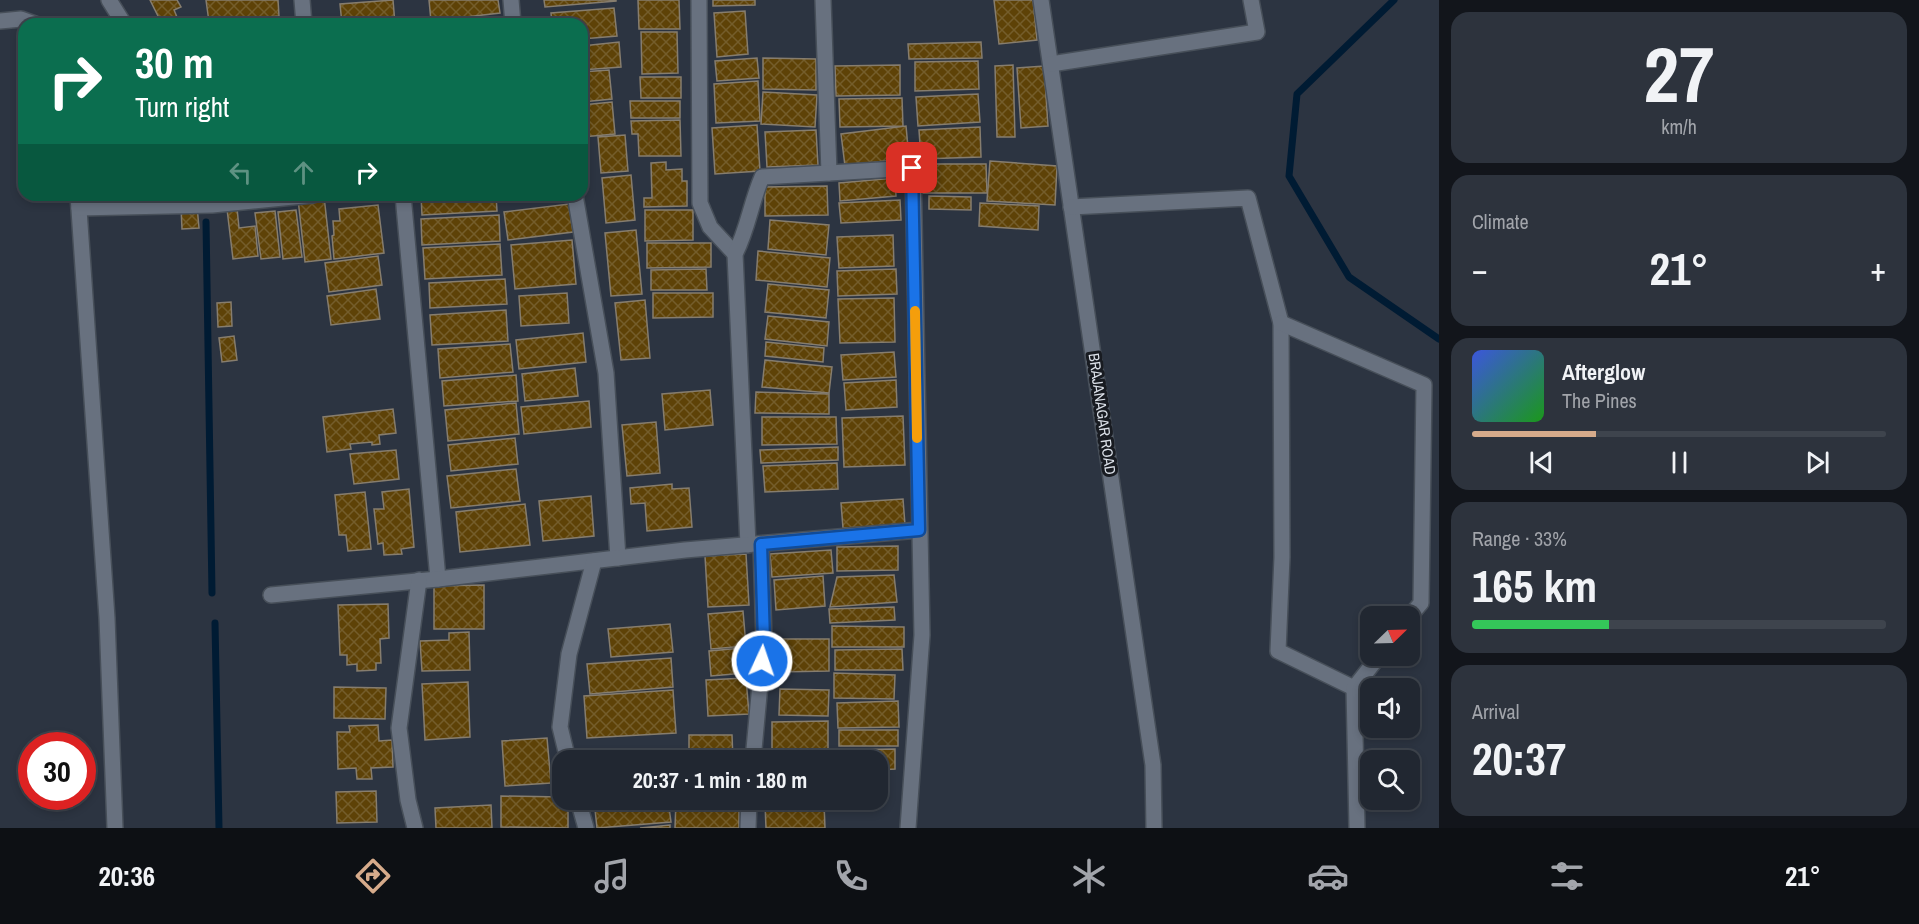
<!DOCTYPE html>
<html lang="en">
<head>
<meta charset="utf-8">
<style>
  :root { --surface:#212731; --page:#2d333d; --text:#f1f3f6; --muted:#a2a5ab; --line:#3e444d; --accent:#d6ab8b }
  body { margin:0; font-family:"Archivo Narrow",sans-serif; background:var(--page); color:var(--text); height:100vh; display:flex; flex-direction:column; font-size:22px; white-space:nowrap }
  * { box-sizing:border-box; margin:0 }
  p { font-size:20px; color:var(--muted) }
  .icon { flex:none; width:33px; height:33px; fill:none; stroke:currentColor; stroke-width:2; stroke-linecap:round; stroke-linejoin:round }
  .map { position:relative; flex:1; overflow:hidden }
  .details { display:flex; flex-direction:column; gap:12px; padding:12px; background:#12151b; width:480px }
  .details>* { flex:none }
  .top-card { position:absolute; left:18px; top:18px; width:570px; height:183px; border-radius:18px; box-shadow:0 3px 9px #0003,0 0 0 2px var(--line); background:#0b6e4f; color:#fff; overflow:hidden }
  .needle { width:39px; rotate:67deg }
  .controls { position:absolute; left:1360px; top:606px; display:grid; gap:12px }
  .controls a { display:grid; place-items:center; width:60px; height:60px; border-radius:12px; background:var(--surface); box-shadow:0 3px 9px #0003,0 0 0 2px var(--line); font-size:30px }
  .speed { position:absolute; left:18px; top:732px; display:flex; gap:12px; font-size:30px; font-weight:700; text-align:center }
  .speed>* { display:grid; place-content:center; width:78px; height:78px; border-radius:50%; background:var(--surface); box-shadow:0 3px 9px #0003,0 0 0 2px var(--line); line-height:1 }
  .speed .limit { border:9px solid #d22; background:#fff; color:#111 }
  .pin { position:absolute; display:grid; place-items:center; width:51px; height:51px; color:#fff; margin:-26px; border-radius:12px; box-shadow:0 3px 9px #0006 }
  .me { position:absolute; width:66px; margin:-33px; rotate:3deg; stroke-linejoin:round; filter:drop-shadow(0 0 4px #0008) }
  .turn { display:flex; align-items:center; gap:21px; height:126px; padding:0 18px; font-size:27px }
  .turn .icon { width:78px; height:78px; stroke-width:2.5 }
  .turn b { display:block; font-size:42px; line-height:51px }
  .lanes { display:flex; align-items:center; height:57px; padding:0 18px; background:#0003; justify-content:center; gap:30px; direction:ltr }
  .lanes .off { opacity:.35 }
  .big { font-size:45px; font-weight:700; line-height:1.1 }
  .details .card { flex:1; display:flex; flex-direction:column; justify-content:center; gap:9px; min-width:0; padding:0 21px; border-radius:18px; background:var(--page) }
  .details .dial { align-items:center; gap:0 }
  .dial b { font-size:78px; line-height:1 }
  .song { display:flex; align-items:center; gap:18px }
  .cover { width:72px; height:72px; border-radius:9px; background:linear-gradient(135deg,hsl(230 70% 55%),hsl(120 70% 35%)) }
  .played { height:6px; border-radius:3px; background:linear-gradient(90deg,var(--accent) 30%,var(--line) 30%) }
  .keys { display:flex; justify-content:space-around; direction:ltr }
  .heat { display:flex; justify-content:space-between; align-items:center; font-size:33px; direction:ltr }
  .charge { height:9px; border-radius:4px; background:linear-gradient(90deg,#34c759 33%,var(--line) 0) }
  .trip { position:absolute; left:552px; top:750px; width:336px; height:60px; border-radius:18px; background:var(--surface); box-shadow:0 3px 9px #0003,0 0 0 2px var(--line); font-weight:700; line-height:60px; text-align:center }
  .tab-bar { display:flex; height:96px; justify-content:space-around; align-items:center; background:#0d1014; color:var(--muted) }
  .tab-bar .icon { width:42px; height:42px }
  .tab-bar .current { color:var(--accent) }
  .tab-bar b { font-size:27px; color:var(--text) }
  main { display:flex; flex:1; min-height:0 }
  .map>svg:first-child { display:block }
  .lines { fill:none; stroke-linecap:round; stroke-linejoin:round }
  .stream { stroke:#001b33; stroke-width:7 }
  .building { fill:url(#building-cross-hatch); stroke:#867d6e; stroke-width:1.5 }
  .street-casing { stroke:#474f59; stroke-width:18 }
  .street { stroke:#68717f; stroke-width:15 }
  .route-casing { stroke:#114b97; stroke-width:15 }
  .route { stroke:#1a73e8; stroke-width:10 }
  .slow { stroke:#f59e0b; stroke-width:10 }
  .labels { text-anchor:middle; stroke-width:6; stroke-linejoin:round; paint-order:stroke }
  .street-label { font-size:15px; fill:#dadfe7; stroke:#181b21 }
</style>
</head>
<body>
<main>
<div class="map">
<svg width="1439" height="828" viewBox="0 0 1439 828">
  <defs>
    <pattern id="building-cross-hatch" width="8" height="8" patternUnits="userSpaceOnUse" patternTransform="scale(1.5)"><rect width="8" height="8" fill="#5e4207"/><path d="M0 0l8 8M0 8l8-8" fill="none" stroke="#745d2b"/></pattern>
  </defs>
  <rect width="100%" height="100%" fill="#2c3441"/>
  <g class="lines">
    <g class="stream">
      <polyline points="1394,0 1297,94 1289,176 1349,277 1439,339"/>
      <polyline points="206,222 212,593"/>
      <polyline points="215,623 219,828"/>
    </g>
  </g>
  <g class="building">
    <polygon points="150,0 177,0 181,7 174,10 180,24 162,24"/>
    <polygon points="206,0 278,0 279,16 209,22"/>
    <polygon points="393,0 395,24 342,24 340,4"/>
    <polygon points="429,0 498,0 500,13 431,21"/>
    <polygon points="544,0 616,0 616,1 545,7"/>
    <polygon points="638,0 679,0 680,29 639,29"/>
    <polygon points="713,0 755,0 755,5 713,6"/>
    <polygon points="994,0 1033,0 1037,40 999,44"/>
    <polygon points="614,8 617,36 582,39 582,24 552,24 551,13"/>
    <polygon points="745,11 748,54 717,57 714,13"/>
    <polygon points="282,18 282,24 222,24"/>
    <polygon points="494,18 495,24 444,24"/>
    <polygon points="641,32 677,32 678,73 642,74"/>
    <polygon points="619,42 621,67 582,70 582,46"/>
    <polygon points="981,42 982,58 909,59 908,44"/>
    <polygon points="757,58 759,78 717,81 715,61"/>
    <polygon points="763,58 816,59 816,90 763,89"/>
    <polygon points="978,61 979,89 915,91 915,62"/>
    <polygon points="900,65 900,95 836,96 835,66"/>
    <polygon points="1013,65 1015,137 997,137 995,66"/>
    <polygon points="1044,66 1048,126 1021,128 1017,68"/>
    <polygon points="609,70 612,99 582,102 582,72"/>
    <polygon points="640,77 681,77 681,98 641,98"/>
    <polygon points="758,81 760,121 716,123 714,84"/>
    <polygon points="763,92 817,95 815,127 761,124"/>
    <polygon points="978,94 980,122 918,126 916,97"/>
    <polygon points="902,98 903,126 840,127 839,99"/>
    <polygon points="630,101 680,101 680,118 631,118"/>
    <polygon points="612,102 615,134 582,137 582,105"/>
    <polygon points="680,120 681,156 639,156 638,134 632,134 631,121"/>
    <polygon points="757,125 760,171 715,174 712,128"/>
    <polygon points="906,126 909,158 845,166 841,134"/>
    <polygon points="980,127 981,157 921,159 919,130"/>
    <polygon points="816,130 818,165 767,167 765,132"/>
    <polygon points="625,135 628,171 601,173 598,137"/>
    <polygon points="990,161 1057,166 1055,205 987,201"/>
    <polygon points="666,162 666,170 682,169 682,181 687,181 687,206 644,207 644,198 652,198 651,163"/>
    <polygon points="922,164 986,164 987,193 923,193"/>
    <polygon points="631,175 635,220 606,223 602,178"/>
    <polygon points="895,178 896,196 840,201 839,183"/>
    <polygon points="827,186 828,215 765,216 765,187"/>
    <polygon points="421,195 496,195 497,211 422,215"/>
    <polygon points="324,196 331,259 305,262 298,199"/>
    <polygon points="929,196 971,197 971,210 929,209"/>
    <polygon points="900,200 901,220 841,223 839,203"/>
    <polygon points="980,203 1039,206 1038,230 979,226"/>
    <polygon points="569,204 573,232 508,240 504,212"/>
    <polygon points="378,205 384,253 334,259 332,236 334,235 333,221 340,221 339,209"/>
    <polygon points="197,206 199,228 182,229 181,207"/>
    <polygon points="237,208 239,228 255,226 258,256 233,259 227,209"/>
    <polygon points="296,210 302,257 283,259 278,212"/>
    <polygon points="645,210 693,210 693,240 645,241"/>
    <polygon points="275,211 280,257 261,259 255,213"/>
    <polygon points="499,215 500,241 422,245 421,219"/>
    <polygon points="770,220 829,225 826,255 768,249"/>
    <polygon points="636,230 642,294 611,296 605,233"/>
    <polygon points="893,235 894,266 839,268 837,237"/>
    <polygon points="572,240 576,284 515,289 511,245"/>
    <polygon points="647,243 711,243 711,267 647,268"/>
    <polygon points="500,244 502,275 425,279 423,248"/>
    <polygon points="758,251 830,258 827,287 756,280"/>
    <polygon points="378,256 382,285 329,292 325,263"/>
    <polygon points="706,269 707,290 651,290 651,270"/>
    <polygon points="896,269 897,294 838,296 837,271"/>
    <polygon points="505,279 507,304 430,308 429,283"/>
    <polygon points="768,284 829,290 826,318 765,312"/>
    <polygon points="376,289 380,319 331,325 327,296"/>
    <polygon points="567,293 569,323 521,326 519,296"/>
    <polygon points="653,293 713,293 713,317 653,318"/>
    <polygon points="894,298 895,342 840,343 838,299"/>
    <polygon points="645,300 650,358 621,360 615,303"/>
    <polygon points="231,302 232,326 218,327 217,303"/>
    <polygon points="506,310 508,341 432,345 430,315"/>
    <polygon points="768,316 829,322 827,346 765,339"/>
    <polygon points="583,333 586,362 519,369 516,340"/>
    <polygon points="234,336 237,360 222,362 219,338"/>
    <polygon points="766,342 824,348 823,362 765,356"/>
    <polygon points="510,344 513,372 440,378 438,349"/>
    <polygon points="894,352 896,377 843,380 841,355"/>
    <polygon points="765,360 832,367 829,393 762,387"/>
    <polygon points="575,368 578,396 525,401 522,374"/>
    <polygon points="516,375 518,401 444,406 442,381"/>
    <polygon points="896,380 897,407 846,410 844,383"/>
    <polygon points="710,390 713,425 665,430 662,394"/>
    <polygon points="756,392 829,394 829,414 755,413"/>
    <polygon points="589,401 591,427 524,434 521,407"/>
    <polygon points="516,403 519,434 448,441 445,410"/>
    <polygon points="393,409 396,433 379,435 380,444 372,445 372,442 350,444 351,449 327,452 323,417"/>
    <polygon points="903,416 905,465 844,467 842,418"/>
    <polygon points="762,417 836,417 837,444 762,445"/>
    <polygon points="656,422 660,473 627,476 622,425"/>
    <polygon points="515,438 518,464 451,471 448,445"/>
    <polygon points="838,447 838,460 761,463 760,450"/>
    <polygon points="396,450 399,479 354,484 350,454"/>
    <polygon points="837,463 838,489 765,492 763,466"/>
    <polygon points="516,469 520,501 451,508 447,476"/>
    <polygon points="672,484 672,489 689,488 692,527 647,531 645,503 631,504 630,488"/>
    <polygon points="409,489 414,547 401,549 402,554 384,555 383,543 378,544 374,509 384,509 382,492"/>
    <polygon points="365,492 371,549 348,551 346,535 339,535 335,495"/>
    <polygon points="591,496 594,536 543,541 539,501"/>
    <polygon points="903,499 905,525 843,528 841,503"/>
    <polygon points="525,504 530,545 460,552 456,512"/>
    <polygon points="898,546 898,570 837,571 837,547"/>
    <polygon points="831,550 833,573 772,577 770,554"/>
    <polygon points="746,554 749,605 708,607 705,556"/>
    <polygon points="894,575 897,602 830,607 837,577"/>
    <polygon points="823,576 825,606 776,610 774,580"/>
    <polygon points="484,585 484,629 434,629 434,586"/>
    <polygon points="388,604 389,638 380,639 381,663 376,663 376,670 357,671 357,664 347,665 347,655 340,655 338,605"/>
    <polygon points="894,607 895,620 830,623 829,609"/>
    <polygon points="743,611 746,646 711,649 708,614"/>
    <polygon points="670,624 673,652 611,657 608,629"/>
    <polygon points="832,626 904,627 904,647 832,647"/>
    <polygon points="469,632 470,670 422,671 420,641 449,640 449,633"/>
    <polygon points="778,639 829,639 829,671 778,672"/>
    <polygon points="743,648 745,673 711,676 709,651"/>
    <polygon points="902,649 903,670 835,670 835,650"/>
    <polygon points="671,658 673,687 590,694 587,664"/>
    <polygon points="834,673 895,675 894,699 834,698"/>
    <polygon points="746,678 749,714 708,716 706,680"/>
    <polygon points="468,682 470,737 425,740 422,684"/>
    <polygon points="334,687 386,688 385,719 334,718"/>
    <polygon points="780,689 829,690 828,716 779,715"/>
    <polygon points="673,690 676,733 587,738 584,696"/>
    <polygon points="898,701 899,727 838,728 837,703"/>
    <polygon points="828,721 828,760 772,760 772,722"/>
    <polygon points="378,725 379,741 392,740 393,767 371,768 372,779 357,779 356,768 338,769 337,732 350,732 349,726"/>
    <rect x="839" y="730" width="59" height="16"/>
    <polygon points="689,735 732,735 733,760 689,760"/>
    <polygon points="547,738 551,783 505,786 502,741"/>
    <polygon points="895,749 895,769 878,770 878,760 836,760 836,750"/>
    <polygon points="376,791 377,822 337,823 336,792"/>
    <polygon points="501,796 562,797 562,800 568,800 568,828 501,827"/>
    <polygon points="594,800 668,800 671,822 597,828"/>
    <polygon points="676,800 739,801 739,828 675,828"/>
    <polygon points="824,803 825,828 766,828 765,804"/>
    <polygon points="491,805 492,828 436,828 435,808"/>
    <polygon points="670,825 670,828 640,828"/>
  </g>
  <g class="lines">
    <defs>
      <g id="street">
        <polyline points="109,0 124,24"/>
        <polyline points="302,0 304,24"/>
        <polyline points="511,0 513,24"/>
        <polyline points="699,0 700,203 710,227 735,254"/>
        <polyline points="823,0 829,173"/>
        <polyline points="1041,0 1153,765 1154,828"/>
        <polyline points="0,21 21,19 35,24"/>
        <polyline points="1051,64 1257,32 1251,0"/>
        <polyline points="78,195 107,618 115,828"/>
        <polyline points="403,195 438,579"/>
        <polyline points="575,195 606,373 618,558"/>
        <polyline points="1071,207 1248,198 1281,323 1282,557 1278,651 1354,688"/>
        <polyline points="79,208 212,205 313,195"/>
        <polyline points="1281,323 1424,385 1421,603 1410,616"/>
        <path d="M748 545 735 254C748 229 751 202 762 177L913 168 922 635 908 828"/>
        <polyline points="271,595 438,579 685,550 919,530"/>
        <polyline points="568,760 560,727 569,654 594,561"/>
        <polyline points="753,760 764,641 761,544"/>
        <polyline points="578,800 586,828"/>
        <polyline points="415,828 408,800 399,728 419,580"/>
        <polyline points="748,828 749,800"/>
        <polyline points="1357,828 1354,688 1379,656"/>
      </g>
    </defs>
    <use href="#street" class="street-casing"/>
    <use href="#street" class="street"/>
  </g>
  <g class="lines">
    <defs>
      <polyline id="route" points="762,661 764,641 761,544 919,530 912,168"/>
    </defs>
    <use href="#route" class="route-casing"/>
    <use href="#route" class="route"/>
    <polyline class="slow" points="915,311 917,438"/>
  </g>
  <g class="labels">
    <g class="street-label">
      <text transform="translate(1102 414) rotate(82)" y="5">BRAJANAGAR ROAD</text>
    </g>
  </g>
</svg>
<div class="controls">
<a><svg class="needle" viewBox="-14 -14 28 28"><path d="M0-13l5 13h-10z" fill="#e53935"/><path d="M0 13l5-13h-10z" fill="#a2a5ab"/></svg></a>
<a><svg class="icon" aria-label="sound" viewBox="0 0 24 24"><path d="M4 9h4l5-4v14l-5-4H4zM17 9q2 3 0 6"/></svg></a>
<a><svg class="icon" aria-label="search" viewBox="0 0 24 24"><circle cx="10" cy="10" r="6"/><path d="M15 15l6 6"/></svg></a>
</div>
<div class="speed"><div class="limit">30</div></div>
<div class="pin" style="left:912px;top:168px;background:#d93025"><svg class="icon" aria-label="arrive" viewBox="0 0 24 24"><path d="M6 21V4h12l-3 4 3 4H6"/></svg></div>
<svg class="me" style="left:762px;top:661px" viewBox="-20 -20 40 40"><circle r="17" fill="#1a73e8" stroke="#fff" stroke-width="3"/><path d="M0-11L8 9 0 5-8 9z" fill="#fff"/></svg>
<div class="trip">20:37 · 1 min · 180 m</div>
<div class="top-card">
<div class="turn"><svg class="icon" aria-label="right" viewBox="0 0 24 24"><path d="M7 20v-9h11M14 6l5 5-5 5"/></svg><div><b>30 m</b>Turn right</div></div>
<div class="lanes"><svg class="icon off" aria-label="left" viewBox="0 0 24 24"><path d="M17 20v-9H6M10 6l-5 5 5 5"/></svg><svg class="icon off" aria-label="ahead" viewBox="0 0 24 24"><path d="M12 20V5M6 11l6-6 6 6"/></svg><svg class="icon" aria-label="right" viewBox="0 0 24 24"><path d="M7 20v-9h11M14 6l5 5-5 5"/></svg></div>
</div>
</div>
<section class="details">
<div class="card dial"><b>27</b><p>km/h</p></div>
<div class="card"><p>Climate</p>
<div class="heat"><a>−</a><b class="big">21°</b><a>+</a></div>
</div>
<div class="card">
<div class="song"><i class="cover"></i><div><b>Afterglow</b><p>The Pines</p></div></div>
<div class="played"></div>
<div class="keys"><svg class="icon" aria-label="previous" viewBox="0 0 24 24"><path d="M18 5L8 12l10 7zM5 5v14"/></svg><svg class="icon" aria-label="pause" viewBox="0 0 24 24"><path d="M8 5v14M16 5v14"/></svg><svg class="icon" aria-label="next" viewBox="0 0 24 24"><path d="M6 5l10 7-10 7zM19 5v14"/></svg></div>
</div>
<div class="card"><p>Range · 33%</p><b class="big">165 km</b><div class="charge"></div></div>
<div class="card"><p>Arrival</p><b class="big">20:37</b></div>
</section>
</main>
<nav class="tab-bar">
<b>20:36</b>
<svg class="icon current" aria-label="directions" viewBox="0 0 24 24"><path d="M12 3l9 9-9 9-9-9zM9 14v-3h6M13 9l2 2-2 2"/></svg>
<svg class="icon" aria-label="music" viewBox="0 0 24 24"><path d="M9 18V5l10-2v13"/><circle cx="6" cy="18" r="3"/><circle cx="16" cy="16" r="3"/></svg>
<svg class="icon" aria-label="phone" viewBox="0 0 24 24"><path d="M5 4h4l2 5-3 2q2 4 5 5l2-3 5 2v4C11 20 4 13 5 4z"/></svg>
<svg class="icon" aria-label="climate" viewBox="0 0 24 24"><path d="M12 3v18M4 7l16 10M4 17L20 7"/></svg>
<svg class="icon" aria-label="car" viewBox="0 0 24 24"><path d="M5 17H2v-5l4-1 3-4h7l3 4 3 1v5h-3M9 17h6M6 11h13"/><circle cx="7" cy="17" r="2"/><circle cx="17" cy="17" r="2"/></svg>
<svg class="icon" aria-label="filters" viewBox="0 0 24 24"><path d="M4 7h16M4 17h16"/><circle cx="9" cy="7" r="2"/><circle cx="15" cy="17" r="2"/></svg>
<b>21°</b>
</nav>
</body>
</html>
